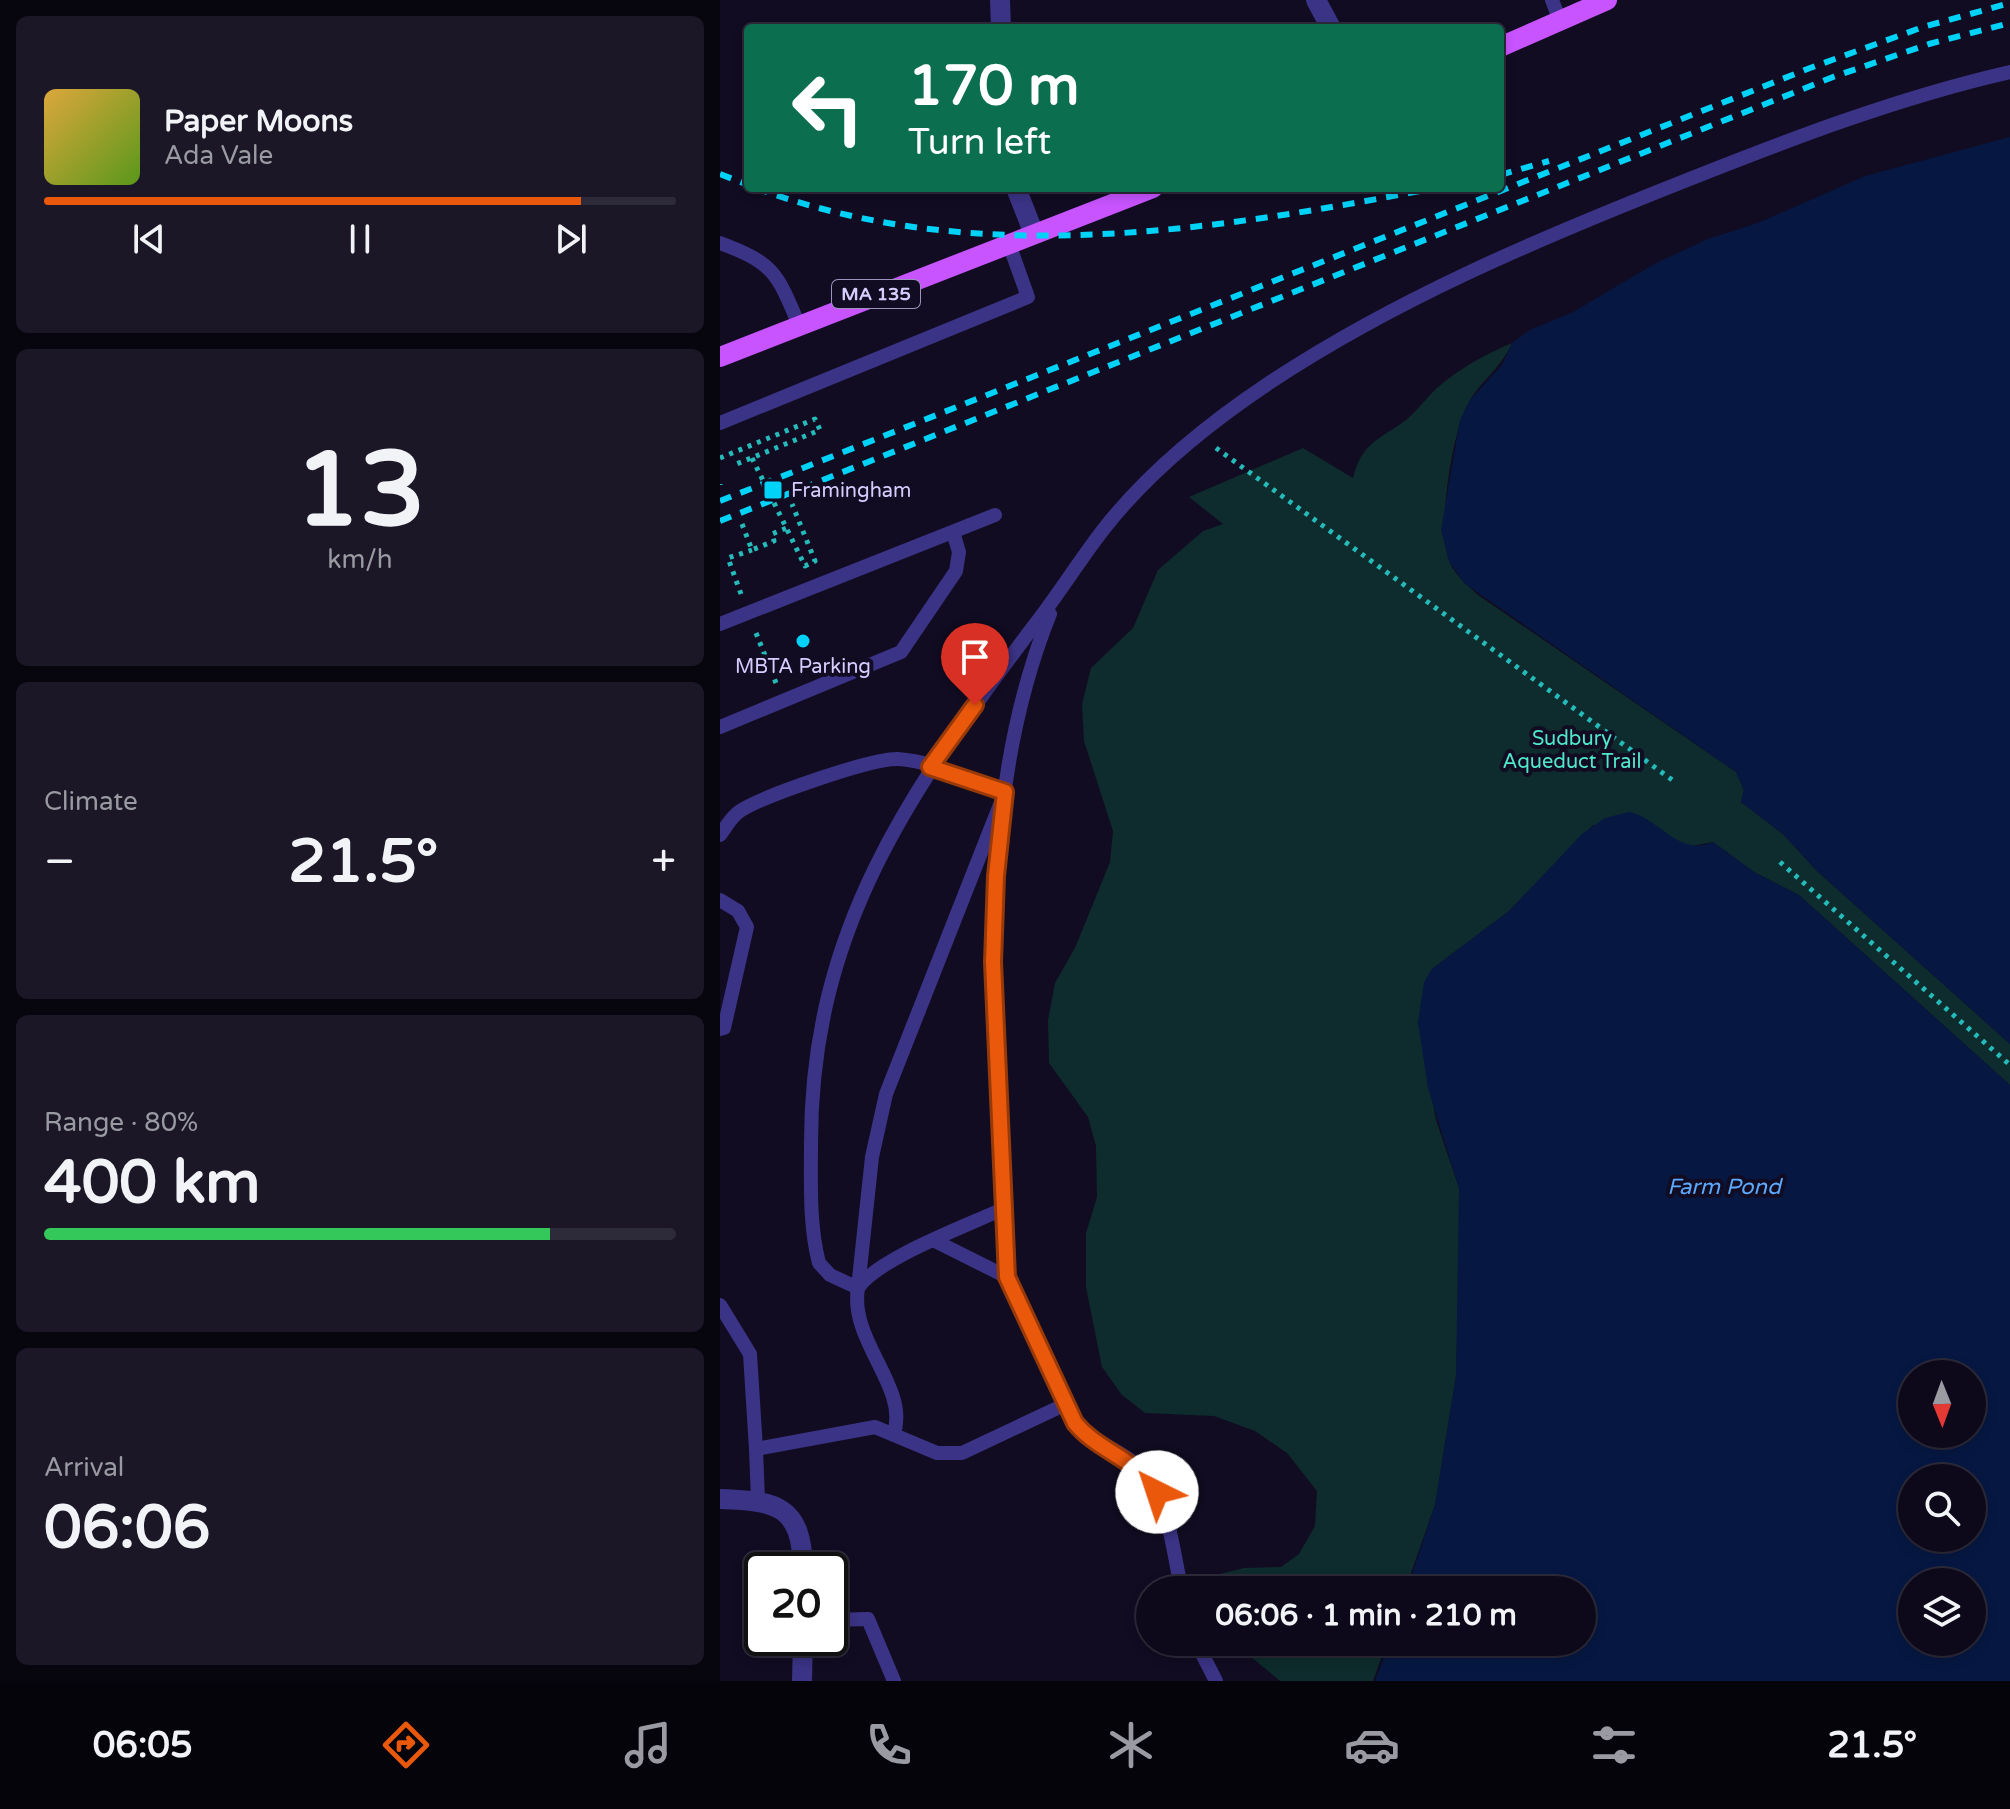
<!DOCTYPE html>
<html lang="en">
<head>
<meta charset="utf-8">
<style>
  :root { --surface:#0d091a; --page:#1b1727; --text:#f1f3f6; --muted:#9a9aa2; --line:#2d2a39; --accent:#ea580c }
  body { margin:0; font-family:"Varela Round",sans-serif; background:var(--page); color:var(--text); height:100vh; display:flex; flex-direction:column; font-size:30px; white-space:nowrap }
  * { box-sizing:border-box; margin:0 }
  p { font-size:26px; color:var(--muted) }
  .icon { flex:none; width:44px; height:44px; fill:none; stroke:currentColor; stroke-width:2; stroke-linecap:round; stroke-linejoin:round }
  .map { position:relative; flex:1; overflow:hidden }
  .details { display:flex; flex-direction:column; gap:16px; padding:16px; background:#07050e; width:720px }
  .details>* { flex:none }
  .guide { position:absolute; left:24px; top:24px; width:760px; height:168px; border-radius:8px; box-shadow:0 4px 12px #0003,0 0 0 2px var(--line); background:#0b6e4f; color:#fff; overflow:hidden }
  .needle { width:52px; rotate:179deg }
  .buttons { position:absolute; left:1178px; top:1360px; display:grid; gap:16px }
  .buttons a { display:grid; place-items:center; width:88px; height:88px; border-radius:50%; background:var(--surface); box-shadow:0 4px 12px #0003,0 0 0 2px var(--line); font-size:40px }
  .speed { position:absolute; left:24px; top:1552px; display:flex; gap:16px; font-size:40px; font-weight:700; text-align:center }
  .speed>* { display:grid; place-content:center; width:104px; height:104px; border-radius:50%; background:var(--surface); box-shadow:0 4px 12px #0003,0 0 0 2px var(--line); line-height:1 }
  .speed .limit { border:4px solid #111; border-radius:12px; background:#fff; color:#111 }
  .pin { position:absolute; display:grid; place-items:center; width:68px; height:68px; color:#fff; margin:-82px -34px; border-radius:50% 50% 50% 0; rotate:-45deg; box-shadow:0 0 8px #0007 }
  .pin .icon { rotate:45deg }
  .me { position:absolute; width:88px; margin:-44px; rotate:319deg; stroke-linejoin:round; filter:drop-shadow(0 0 6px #0008) }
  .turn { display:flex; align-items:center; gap:28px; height:168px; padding:0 32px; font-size:36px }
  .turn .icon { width:104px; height:104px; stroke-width:2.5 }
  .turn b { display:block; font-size:56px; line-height:68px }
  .big { font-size:60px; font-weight:700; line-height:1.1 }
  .details .card { flex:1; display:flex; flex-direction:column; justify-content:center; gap:12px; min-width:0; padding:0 28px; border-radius:12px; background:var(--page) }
  .details .dial { align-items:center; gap:0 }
  .dial b { font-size:104px; line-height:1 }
  .song { display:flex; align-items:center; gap:24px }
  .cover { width:96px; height:96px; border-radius:12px; background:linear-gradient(135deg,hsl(40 70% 55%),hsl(90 70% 35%)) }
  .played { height:8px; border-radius:4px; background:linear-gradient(90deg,var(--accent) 85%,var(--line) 85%) }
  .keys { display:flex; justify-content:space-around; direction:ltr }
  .heat { display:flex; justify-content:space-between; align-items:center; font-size:44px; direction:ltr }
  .charge { height:12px; border-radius:6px; background:linear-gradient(90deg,#34c759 80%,var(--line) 0) }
  .trip { position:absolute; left:416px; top:1576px; width:460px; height:80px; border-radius:40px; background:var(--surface); box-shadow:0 4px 12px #0003,0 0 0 2px var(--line); font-weight:700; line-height:80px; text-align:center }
  .dock { display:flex; height:128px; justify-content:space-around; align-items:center; background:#05040a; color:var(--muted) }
  .dock .icon { width:56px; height:56px }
  .dock .active { color:var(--accent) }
  .dock b { font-size:36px; color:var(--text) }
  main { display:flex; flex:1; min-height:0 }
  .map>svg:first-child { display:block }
  .green { fill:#0e2c2d }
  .water { fill:#061842; fill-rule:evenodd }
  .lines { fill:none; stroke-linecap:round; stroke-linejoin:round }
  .path { stroke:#25bbba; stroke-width:5; stroke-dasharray:4 6; stroke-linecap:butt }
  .service { stroke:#3b3385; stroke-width:14 }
  .minor { stroke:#3b3385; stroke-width:20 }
  .primary { stroke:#c854ff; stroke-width:20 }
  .rail { stroke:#00d2f8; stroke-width:6; stroke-dasharray:12 10; stroke-linecap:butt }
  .route-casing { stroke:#983908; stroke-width:20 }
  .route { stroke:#ea580c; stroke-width:14 }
  .poi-dot { fill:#00d2f8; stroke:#110c22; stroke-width:3 }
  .labels { text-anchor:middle; stroke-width:8; stroke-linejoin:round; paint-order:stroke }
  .shield { fill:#110c22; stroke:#9b93bd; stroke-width:2 }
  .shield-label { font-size:18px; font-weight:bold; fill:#d6cdff }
  .poi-label { font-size:20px; fill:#d6cdff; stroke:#110c22; text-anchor:start }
  .park-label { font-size:20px; fill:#50e8ca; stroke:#110c22 }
  .water-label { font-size:22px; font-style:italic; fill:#5baaff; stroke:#110c22 }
</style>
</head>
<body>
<main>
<section class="details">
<div class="card">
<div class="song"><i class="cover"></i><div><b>Paper Moons</b><p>Ada Vale</p></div></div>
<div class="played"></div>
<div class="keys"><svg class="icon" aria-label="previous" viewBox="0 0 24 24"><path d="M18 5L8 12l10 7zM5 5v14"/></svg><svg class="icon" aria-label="pause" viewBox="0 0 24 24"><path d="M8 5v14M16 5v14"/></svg><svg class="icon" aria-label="next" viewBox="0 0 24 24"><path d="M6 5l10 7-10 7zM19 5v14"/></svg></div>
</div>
<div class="card dial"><b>13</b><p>km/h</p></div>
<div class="card"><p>Climate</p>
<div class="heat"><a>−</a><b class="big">21.5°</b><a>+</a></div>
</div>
<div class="card"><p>Range · 80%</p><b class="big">400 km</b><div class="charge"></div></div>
<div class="card"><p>Arrival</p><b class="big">06:06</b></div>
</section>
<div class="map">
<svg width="1290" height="1681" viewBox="0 0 1290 1681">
  <rect width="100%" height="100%" fill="#110c22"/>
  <g class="green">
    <path d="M792 343C779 371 762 379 749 402 732 430 716 533 730 563 736 576 747 585 758 595L1016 772 1024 790 1021 802 1063 834 1097 871 1290 1044V1085L1079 895 1034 872 993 842 972 846 873 825 789 911 712 969 698 1022 716 1120 739 1188V1280L736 1376 715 1505 685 1590H490L496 1575 524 1568 561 1567 579 1554 595 1526 597 1491 567 1453 535 1431 494 1416 425 1413 402 1395 382 1367 366 1287V1233L377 1197 376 1146 368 1117 329 1063 328 1020 335 983 355 948 390 862 393 831 364 741 362 704 371 668 413 628 438 570 483 531 503 524 469 497 583 448 633 478C642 442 659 440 686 420 697 411 706 398 717 388 740 368 764 355 792 343Z"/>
    <polygon points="513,1642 667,1642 653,1681 560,1681"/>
  </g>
  <g class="water">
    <polygon points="1290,137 1290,1044 1097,871 1063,834 1021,802 1024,790 1016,772 744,583 729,561 721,530 740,420 750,400 782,365 792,343 810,330 853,312 936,263 988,239 1038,223 1145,176"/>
    <path d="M909 812C941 819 958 857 993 842L1034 872 1079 895 1290 1085V1681H655L670 1642H862V1590H687L715 1505 736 1376 739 1188 708 1088 698 1022 704 982 712 969 789 911 862 834 885 818ZM1192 1374H1252V1434H1192ZM1192 1478H1252V1538H1192ZM1192 1582H1252V1642H1192Z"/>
  </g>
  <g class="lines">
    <g class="path">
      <polyline points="496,448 955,782"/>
      <polyline points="0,458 95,419 100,430 14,465"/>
      <polyline points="32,458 85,566 95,561 72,504"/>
      <polyline points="0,484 0,485"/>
      <polyline points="22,524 32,550 54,541 52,534 69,527"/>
      <polyline points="21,594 8,558 32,550"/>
      <polyline points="36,633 56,683"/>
      <polyline points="1060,862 1290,1065"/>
    </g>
    <g class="service">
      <polyline points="832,0 840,21"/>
      <path d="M0 243C54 263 57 273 79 325"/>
      <polyline points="0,423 308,297 289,244"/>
      <polyline points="0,624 275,515"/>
      <polyline points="0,727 181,652 236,571 239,552 233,532"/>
      <path d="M0 835C6 827 11 817 20 811 43 796 152 758 178 759 213 761 252 781 285 792L166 1094 152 1157 138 1288 110 1275 99 1263C89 1225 91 1182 91 1143 91 929 190 791 313 627 338 595 359 561 383 530 428 472 489 423 549 383 676 299 816 240 957 184 1065 141 1176 98 1290 72"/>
      <polyline points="0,900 18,911 27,927 4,1028 0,1029"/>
      <path d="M285 1208C275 1009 254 803 330 614"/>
      <polyline points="215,1241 287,1277"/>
      <polyline points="0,1305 30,1354 36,1449"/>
      <path d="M346 1404C367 1448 402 1444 428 1477 450 1506 453 1555 462 1590"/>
      <path d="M38 1500 36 1449 155 1427 217 1453H242L346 1404 287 1277 285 1208C249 1225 158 1258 138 1288 129 1341 189 1387 174 1433"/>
      <polyline points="110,1620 148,1619 174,1681"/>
      <polyline points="476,1642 496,1681"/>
    </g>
    <g class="minor">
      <polyline points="280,0 281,28"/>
      <polyline points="596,0 611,28"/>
      <polyline points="296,188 314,234"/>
      <path d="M0 1499C57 1501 82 1505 83 1570"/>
      <polyline points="82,1681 83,1638"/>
    </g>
    <g class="primary">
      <polyline points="780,47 887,0"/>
      <polyline points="0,357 433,188"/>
    </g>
    <g class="rail">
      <polyline points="0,174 28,185"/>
      <polyline points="780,175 829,161"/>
      <path d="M36 188C255 269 492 231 715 188"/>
      <polyline points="0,501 1090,68 1203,27 1290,3"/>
      <polyline points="0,521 1113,77 1209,44 1290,23"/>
    </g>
  </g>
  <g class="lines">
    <defs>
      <path id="route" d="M255 705 210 767 285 792 276 876 273 962 287 1277 355 1423C379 1452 414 1457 437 1492"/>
    </defs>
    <use href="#route" class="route-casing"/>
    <use href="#route" class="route"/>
  </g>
  <g class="poi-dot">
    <rect x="43" y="480" width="20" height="20" rx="4"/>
    <circle cx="83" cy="641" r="8"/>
  </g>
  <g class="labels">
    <rect class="shield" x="112" y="280" width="88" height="28" rx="6"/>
    <g class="shield-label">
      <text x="156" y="300">MA 135</text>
    </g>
    <g class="poi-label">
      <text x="71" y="497">Framingham</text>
      <text x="83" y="673" text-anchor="middle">MBTA Parking</text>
    </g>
    <g class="park-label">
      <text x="852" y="745">Sudbury<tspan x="852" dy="23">Aqueduct Trail</tspan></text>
    </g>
    <g class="water-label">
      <text x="1004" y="1194">Farm Pond</text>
    </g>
  </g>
</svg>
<div class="buttons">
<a><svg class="needle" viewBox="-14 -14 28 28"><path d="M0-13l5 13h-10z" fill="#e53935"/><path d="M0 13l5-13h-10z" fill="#9a9aa2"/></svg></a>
<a><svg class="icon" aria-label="search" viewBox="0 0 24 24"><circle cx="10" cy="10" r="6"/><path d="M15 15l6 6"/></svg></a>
<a><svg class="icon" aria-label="layers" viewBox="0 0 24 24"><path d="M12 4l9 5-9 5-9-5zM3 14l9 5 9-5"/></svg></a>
</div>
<div class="speed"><div class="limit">20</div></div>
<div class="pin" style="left:255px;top:705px;background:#d93025"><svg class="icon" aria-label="arrive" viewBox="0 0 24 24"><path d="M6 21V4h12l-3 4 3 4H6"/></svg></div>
<svg class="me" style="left:437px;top:1492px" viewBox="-20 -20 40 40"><circle r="19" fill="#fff"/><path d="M0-13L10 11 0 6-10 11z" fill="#ea580c"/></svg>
<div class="trip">06:06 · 1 min · 210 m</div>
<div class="guide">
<div class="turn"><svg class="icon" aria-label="left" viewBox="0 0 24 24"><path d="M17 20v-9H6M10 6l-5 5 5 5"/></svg><div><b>170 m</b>Turn left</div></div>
</div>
</div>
</main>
<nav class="dock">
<b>06:05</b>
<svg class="icon active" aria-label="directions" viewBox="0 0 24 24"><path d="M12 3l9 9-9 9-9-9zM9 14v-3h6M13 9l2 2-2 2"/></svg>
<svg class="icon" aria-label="music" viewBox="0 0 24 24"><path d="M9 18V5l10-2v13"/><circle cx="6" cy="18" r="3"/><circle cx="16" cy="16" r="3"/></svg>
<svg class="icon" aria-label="phone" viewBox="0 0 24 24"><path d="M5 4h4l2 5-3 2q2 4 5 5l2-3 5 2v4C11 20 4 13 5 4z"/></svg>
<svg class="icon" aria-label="climate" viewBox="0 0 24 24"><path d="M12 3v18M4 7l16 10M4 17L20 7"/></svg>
<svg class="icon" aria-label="car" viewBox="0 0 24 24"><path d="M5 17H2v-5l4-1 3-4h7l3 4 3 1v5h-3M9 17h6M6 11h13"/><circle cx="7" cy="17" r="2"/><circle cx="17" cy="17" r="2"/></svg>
<svg class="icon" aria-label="filters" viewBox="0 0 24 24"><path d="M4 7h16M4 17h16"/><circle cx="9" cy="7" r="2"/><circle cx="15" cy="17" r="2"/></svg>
<b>21.5°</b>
</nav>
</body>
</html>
